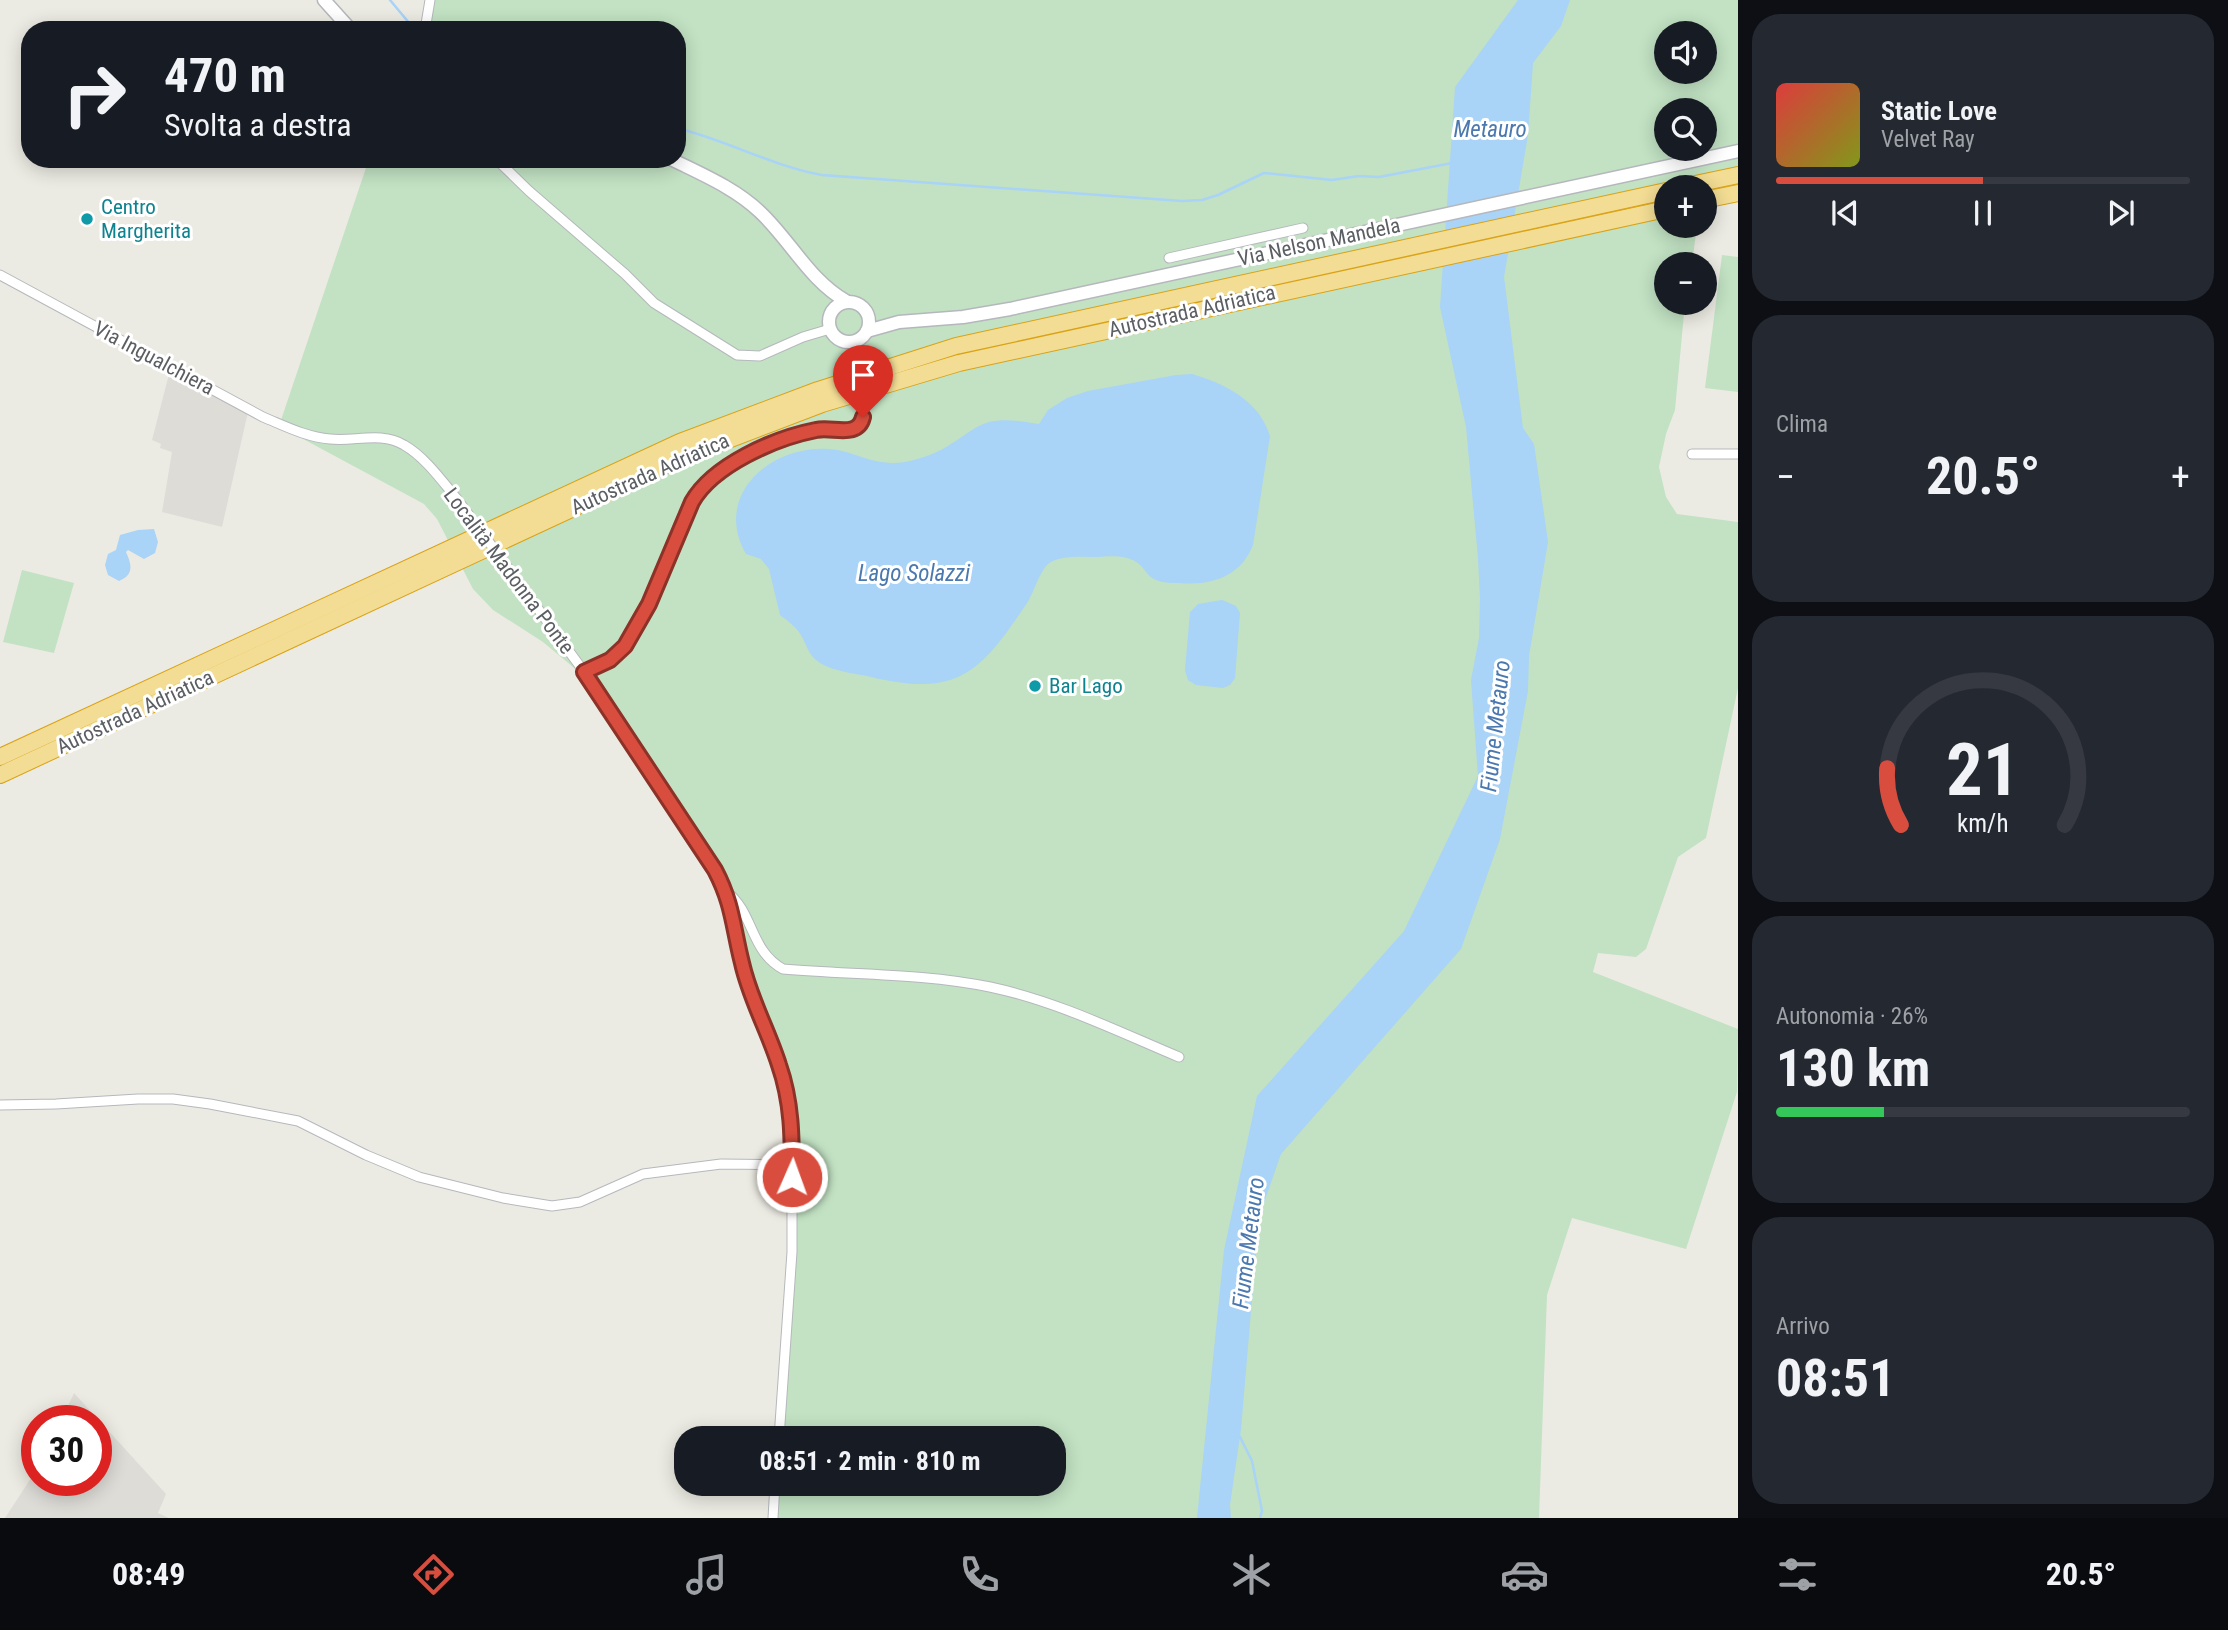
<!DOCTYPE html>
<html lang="it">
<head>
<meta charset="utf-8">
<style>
  :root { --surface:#171b24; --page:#242831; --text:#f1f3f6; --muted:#9ea1a6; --line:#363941; --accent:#d84d3d }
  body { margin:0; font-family:"Roboto Condensed",sans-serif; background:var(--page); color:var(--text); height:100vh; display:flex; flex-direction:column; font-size:26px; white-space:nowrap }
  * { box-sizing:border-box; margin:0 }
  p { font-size:23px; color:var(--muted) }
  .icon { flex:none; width:38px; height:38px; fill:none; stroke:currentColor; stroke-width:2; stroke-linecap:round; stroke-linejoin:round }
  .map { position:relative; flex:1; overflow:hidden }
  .details { display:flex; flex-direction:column; gap:14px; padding:14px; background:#0d0f14; width:490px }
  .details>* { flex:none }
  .guide { position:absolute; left:21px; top:21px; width:665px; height:147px; border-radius:28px; box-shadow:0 4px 18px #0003; background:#171b24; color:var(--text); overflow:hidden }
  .tools { position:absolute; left:1654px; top:21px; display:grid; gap:14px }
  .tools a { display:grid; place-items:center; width:63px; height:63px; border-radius:50%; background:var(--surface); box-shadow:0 4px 18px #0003; font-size:35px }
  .speed { position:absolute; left:21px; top:1405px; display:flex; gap:14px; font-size:35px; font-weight:700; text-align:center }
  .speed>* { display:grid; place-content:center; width:91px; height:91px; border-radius:50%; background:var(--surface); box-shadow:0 4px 18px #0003; line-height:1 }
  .speed .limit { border:10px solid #d22; background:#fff; color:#111 }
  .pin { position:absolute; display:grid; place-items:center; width:60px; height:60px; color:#fff; margin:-72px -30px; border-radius:50% 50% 50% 0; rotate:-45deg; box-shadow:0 0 7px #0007 }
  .pin .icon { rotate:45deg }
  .me { position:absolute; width:77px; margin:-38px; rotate:2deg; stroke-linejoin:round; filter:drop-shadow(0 0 5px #0008) }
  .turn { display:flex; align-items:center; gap:24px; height:147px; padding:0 28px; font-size:32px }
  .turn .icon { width:91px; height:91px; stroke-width:2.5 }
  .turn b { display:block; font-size:49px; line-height:60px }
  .big { font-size:52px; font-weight:700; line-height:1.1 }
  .details .widget { flex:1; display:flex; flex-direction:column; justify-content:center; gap:10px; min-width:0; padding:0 24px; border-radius:28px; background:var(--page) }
  .details .dial { align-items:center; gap:0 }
  .dial svg { height:182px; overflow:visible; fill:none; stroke:var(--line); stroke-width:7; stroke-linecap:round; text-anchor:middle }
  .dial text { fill:var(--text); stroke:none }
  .song { display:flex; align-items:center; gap:21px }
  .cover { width:84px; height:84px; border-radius:10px; background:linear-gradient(135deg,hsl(0 70% 55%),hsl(70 70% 35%)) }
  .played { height:7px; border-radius:4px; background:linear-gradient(90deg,var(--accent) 50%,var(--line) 50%) }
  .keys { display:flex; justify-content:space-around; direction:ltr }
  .heat { display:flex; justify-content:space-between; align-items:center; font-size:38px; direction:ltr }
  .charge { height:10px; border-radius:5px; background:linear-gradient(90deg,#34c759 26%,var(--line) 0) }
  .trip { position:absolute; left:674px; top:1426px; width:392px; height:70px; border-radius:28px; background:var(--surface); box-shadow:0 4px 18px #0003; font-weight:700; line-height:70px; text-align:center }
  .dock { display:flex; height:112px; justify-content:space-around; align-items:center; background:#090b0e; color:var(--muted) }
  .dock .icon { width:49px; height:49px }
  .dock .active { color:var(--accent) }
  .dock b { font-size:32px; color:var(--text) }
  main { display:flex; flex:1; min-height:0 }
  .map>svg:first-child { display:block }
  .industrial { fill:#dedcd7 }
  .green { fill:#c2e2c3; fill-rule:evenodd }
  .water { fill:#a9d3f7 }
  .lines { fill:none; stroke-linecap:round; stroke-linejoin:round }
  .stream { stroke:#a9d3f7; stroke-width:2.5 }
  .minor-tunnel { stroke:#c8c8c3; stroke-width:9; stroke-dasharray:9 4.5; stroke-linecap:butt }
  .minor-casing { stroke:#b5b8bc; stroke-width:11 }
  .secondary-casing { stroke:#b5b7bc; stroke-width:15 }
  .motorway-casing { stroke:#daa215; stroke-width:18 }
  .minor { stroke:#fff; stroke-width:9 }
  .secondary { stroke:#fff; stroke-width:12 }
  .motorway { stroke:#f3dd94; stroke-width:16 }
  .minor-bridge-casing { stroke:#b5b8bc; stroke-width:11; stroke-linecap:butt }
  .minor-bridge { stroke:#fff; stroke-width:9 }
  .route-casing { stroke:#8c3228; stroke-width:18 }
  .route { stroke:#d84d3d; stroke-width:12 }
  .culture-dot { fill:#0f9aa8; stroke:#fff; stroke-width:2.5 }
  .labels { text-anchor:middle; stroke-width:6; stroke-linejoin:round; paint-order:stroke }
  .culture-label { font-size:21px; fill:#0d838f; stroke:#fff; text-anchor:start }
  .street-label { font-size:21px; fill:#5b5e62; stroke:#fff }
  .water-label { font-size:23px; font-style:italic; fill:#4b79af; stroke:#fff }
</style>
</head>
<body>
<main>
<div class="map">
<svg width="1738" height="1518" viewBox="0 0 1738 1518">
  <rect width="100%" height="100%" fill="#ecebe3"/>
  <g class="industrial">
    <polygon points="169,374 248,412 222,527 162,512 172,452 160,448 161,444 152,440"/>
    <polygon points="74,1393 166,1494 158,1513 169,1518 5,1518 37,1469 37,1480 96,1480 96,1421 61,1421"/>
  </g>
  <g class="green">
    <path d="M433 0H1738V177L1702 187H1666V226H1697L1692 264H1666V303H1685L1675 410 1666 434 1659 467 1666 497 1677 514 1738 522V688L1706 838 1678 857 1646 949 1636 957 1598 953 1593 972 1738 1029 1737 1092 1686 1249 1572 1218 1547 1295 1539 1518H774L775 1484H1054V1438H778L788 1316 794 1117 756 1011 721 879 585 677 543 642 493 610 473 589 437 519 424 504 279 426 369 159H677V30H425ZM1666 33H1704V72H1666ZM1666 110H1704V149H1666Z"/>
    <polygon points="1722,255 1738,257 1738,392 1705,388"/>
    <polygon points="22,570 74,583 54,653 3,642"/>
  </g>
  <g class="water">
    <polygon points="1518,0 1570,0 1561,26 1533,63 1528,135 1504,277 1523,428 1534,444 1548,542 1529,656 1528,691 1500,839 1461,949 1281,1154 1259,1217 1241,1429 1230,1505 1231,1518 1197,1518 1224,1250 1257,1096 1404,931 1478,776 1471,680 1479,638 1480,599 1478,558 1466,427 1440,307 1455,87"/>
    <path d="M1192 374C1225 384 1259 400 1270 436L1253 545C1241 576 1212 586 1180 583 1173 583 1165 583 1159 581 1148 578 1146 570 1139 564 1128 555 1111 556 1098 557 1084 557 1063 555 1051 562 1040 568 1035 591 1027 603 981 672 959 698 871 677 855 673 835 672 820 663 809 656 808 648 802 637 797 627 789 622 780 615L769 569 761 559 746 554C713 497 768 446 827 449 855 450 871 467 905 462 921 459 940 452 954 442 964 436 974 427 986 423 1002 417 1022 422 1039 424L1048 410 1067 398 1088 391 1176 375Z"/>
    <path d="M154 529 158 542 155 553 144 559 128 550 126 552C132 565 134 575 119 581L108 575 105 565 108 554 116 550 120 535 138 530Z"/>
    <polygon points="1222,600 1236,606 1240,613 1235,678 1230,685 1223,688 1196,685 1188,680 1185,670 1190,612 1198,604"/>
  </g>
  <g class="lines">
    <g class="stream">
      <polyline points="390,0 415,30"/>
      <path d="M677 128C726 140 772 166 822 175L1182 201 1202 200 1218 195 1264 173 1332 180 1359 176 1379 177 1452 163"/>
      <polyline points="1239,1435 1252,1461 1262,1511 1260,1518"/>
    </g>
    <polyline class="minor-tunnel" points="848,364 863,411"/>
    <defs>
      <g id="minor">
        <polyline points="425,30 430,0"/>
        <polyline points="496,159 529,191 625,274 654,303 737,355 760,356 803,337 830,329"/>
        <polyline points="1169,258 1303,228"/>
        <path d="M0 275 263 417C285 426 306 437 330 439 354 442 381 431 404 445 425 457 442 481 457 499"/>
        <polyline points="1692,454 1738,454"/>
        <polyline points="514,576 593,684 715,870 733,912 742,964 755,1007 780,1066 792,1121 792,1252 779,1438"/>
        <path d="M585 672 610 660 625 646 649 604 692 502C713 466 776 437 817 429 829 427 843 434 855 429 863 425 864 419 863 411"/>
        <path d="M727 892C754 913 750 951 783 969 852 975 922 973 990 987 1056 1001 1117 1031 1179 1057"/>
        <polyline points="0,1105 56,1104 138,1099 173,1099 210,1104 298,1121 366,1155 419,1177 503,1198 552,1206 580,1202 643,1174 721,1164 792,1165"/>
        <polyline points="773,1518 775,1484"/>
      </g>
      <g id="secondary">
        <polyline points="324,0 351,30"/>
        <path d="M671 159C701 174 735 188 760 212 790 240 810 281 846 301"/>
        <circle cx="849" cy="322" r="20"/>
        <polyline points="867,331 899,322 963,317 1010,309 1738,151"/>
      </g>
      <g id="motorway">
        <polyline points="1681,187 1738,175"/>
        <polyline points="1704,200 1738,193"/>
        <polyline points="0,757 680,442 818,390 956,346 1666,191"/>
        <polyline points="0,775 681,458 822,404 959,363 1666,209"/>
      </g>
    </defs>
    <use href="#minor" class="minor-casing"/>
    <use href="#secondary" class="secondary-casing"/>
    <use href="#motorway" class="motorway-casing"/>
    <use href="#minor" class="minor"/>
    <use href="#secondary" class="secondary"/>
    <use href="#motorway" class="motorway"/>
    <defs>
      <polyline id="minor-bridge" points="457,499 514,576"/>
    </defs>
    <use href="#minor-bridge" class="minor-bridge-casing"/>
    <use href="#minor-bridge" class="minor-bridge"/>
  </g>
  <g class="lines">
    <defs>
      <path id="route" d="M792 1177C792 1138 792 1102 779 1065 768 1030 750 999 742 963 733 928 733 904 715 870L584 672 610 660 625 646 649 604 692 502C713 465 775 438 816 430 832 426 858 439 863 417"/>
    </defs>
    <use href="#route" class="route-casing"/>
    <use href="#route" class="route"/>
  </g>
  <g class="culture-dot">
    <circle cx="87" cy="219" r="7"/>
    <circle cx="1035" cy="686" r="7"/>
  </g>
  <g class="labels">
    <g class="culture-label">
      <text x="101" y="214">Centro<tspan x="101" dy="24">Margherita</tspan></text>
      <text x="1049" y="693">Bar Lago</text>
    </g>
    <g class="street-label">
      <text transform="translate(1319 242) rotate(-12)" y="7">Via Nelson Mandela</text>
      <text transform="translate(1192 311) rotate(-13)" y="7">Autostrada Adriatica</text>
      <text transform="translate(154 358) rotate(28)" y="7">Via Ingualchiera</text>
      <text transform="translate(650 474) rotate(-24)" y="7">Autostrada Adriatica</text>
      <text transform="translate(509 571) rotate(53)" y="7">Località Madonna Ponte</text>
      <text transform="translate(135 712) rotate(-25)" y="7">Autostrada Adriatica</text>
    </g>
    <g class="water-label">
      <text x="1490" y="137">Metauro</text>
      <text x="914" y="581">Lago Solazzi</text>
      <text transform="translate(1495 726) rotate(-84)" y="8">Fiume Metauro</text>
      <text transform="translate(1248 1243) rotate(-83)" y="8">Fiume Metauro</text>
    </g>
  </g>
</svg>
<div class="tools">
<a><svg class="icon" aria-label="sound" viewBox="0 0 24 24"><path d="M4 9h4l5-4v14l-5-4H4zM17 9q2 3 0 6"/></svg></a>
<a><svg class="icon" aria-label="search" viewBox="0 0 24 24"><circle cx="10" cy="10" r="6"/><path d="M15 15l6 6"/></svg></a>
<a>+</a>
<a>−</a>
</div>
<div class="speed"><div class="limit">30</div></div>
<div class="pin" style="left:863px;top:417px;background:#d93025"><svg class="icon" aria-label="arrive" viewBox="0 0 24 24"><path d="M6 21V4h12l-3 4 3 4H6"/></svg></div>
<svg class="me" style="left:792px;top:1177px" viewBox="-20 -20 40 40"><circle r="17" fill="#d84d3d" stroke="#fff" stroke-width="3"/><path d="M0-11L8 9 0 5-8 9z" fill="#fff"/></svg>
<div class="trip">08:51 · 2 min · 810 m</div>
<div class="guide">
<div class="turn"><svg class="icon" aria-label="right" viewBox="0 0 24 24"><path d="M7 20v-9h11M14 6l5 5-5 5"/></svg><div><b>470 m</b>Svolta a destra</div></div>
</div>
</div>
<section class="details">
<div class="widget">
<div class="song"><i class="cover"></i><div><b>Static Love</b><p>Velvet Ray</p></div></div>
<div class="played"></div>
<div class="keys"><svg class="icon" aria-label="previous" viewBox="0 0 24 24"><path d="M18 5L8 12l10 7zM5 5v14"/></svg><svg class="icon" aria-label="pause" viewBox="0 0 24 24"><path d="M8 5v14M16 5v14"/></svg><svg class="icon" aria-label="next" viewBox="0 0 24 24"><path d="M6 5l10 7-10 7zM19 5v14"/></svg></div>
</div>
<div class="widget"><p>Clima</p>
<div class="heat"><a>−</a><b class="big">20.5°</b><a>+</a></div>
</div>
<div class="widget dial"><svg viewBox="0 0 100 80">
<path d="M14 69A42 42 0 1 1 86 69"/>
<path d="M14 69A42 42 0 0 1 8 44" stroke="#d84d3d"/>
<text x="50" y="56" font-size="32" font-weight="700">21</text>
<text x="50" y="72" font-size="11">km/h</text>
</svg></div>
<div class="widget"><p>Autonomia · 26%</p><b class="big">130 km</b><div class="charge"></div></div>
<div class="widget"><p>Arrivo</p><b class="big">08:51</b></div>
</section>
</main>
<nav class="dock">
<b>08:49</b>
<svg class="icon active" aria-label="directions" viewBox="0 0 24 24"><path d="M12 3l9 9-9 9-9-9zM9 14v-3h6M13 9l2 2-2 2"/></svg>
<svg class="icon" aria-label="music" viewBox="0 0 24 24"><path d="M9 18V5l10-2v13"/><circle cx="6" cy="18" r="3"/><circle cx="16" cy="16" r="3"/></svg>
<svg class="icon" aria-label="phone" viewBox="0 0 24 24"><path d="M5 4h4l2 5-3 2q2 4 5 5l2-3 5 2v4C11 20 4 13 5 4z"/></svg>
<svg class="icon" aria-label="climate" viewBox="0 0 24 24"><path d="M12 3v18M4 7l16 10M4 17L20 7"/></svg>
<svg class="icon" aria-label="car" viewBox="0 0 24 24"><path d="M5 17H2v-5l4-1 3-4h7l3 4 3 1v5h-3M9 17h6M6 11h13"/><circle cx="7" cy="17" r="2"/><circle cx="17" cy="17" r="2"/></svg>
<svg class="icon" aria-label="filters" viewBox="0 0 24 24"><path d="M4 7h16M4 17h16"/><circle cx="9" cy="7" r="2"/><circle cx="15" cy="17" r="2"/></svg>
<b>20.5°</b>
</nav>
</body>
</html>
